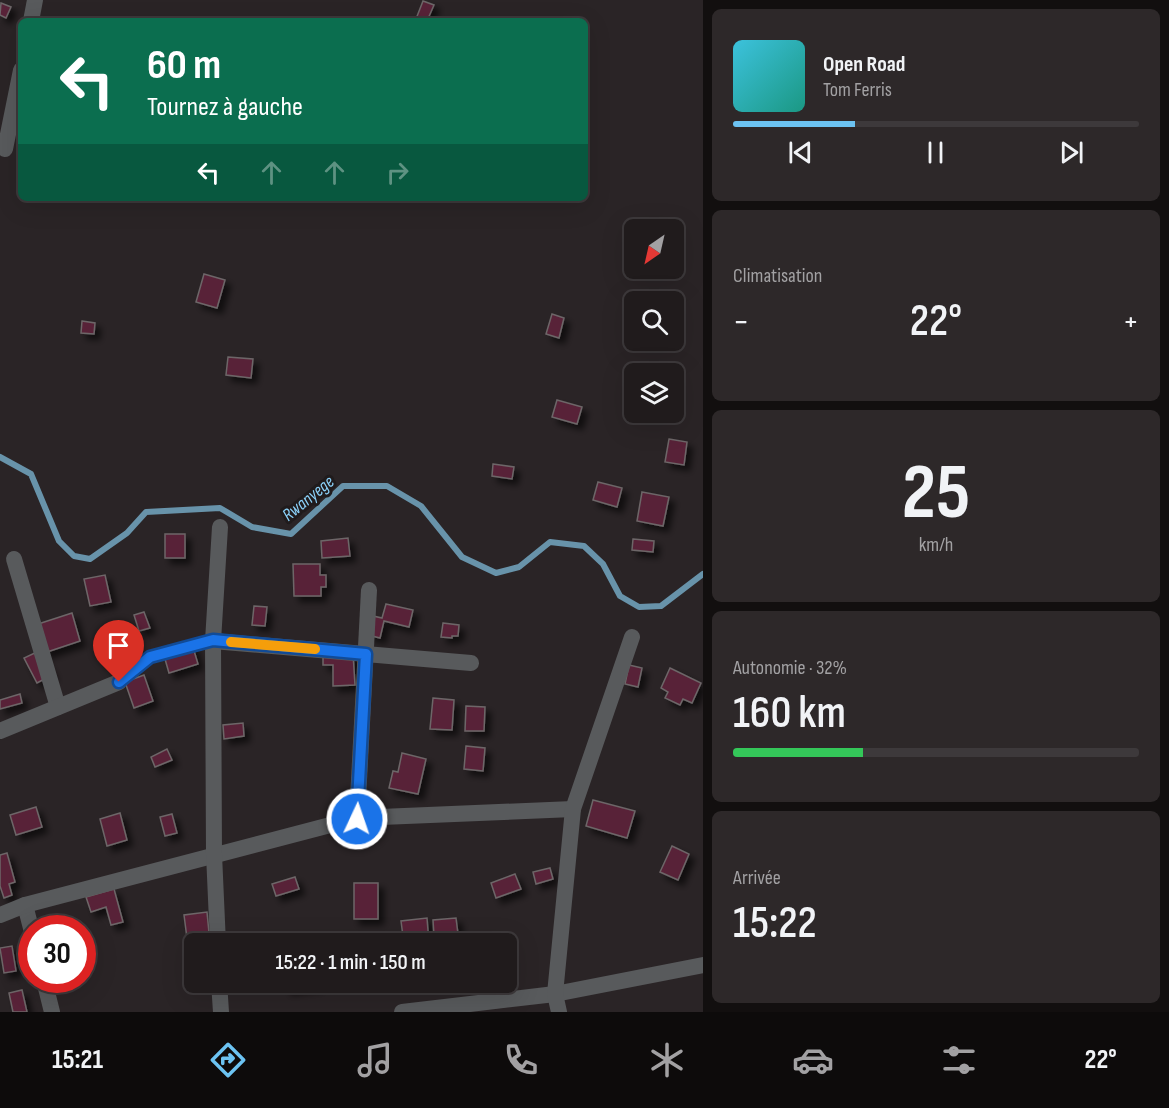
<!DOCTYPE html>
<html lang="fr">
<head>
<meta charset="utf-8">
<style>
  :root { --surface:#201b1c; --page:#2d2829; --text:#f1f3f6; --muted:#a2a1a3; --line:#3d393b; --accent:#6cc3f2 }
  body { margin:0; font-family:"Sofia Sans Condensed",sans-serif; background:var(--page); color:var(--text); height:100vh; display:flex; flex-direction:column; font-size:22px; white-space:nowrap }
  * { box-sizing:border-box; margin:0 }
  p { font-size:20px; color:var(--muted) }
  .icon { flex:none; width:33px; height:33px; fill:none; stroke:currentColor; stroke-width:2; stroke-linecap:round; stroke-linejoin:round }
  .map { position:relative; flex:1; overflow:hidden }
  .sheet { display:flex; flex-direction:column; gap:9px; padding:9px; background:#120f0f; width:466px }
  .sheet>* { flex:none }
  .top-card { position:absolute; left:18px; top:18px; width:570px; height:183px; border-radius:9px; box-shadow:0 6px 24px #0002,0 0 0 2px var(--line); background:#0b6e4f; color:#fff; overflow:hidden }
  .needle { width:39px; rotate:214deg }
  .buttons { position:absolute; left:624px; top:219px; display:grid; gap:12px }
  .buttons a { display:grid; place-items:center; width:60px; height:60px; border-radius:9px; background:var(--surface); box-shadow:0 6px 24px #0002,0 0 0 2px var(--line); font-size:30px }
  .speed { position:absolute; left:18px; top:915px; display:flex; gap:12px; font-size:30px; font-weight:700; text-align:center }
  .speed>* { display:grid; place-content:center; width:78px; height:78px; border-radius:50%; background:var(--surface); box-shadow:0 6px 24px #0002,0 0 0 2px var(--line); line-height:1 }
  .speed .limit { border:9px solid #d22; background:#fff; color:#111 }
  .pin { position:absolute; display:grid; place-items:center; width:51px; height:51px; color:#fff; margin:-62px -26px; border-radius:50% 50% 50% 0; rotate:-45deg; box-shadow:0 0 6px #0007 }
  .pin .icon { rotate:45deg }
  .me { position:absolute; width:66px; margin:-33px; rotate:3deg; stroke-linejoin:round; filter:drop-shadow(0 0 4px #0008) }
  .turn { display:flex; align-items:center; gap:21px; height:126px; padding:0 30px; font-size:27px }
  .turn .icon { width:78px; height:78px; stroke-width:2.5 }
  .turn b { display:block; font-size:42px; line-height:51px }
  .lanes { display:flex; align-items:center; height:57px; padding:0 30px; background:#0003; justify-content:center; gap:30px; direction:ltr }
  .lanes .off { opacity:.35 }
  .big { font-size:45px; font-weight:600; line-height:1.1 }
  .sheet .card { flex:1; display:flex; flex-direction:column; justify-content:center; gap:9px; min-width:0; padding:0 21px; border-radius:9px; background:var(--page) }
  .sheet .dial { align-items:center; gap:0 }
  .dial b { font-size:78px; line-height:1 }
  .song { display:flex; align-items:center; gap:18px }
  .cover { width:72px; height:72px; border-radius:9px; background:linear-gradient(135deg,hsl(190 70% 55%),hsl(170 70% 35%)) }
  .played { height:6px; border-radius:3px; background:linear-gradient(90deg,var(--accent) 30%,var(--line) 30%) }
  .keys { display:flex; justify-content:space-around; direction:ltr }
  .heat { display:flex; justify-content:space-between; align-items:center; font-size:33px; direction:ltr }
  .charge { height:9px; border-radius:4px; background:linear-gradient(90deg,#34c759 32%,var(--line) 0) }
  .trip { position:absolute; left:184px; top:933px; width:333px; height:60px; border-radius:9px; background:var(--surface); box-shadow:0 6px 24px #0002,0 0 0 2px var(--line); font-weight:600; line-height:60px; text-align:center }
  .dock { display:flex; height:96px; justify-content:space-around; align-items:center; background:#0d0b0b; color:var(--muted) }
  .dock .icon { width:42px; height:42px }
  .dock .selected { color:var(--accent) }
  .dock b { font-size:27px; color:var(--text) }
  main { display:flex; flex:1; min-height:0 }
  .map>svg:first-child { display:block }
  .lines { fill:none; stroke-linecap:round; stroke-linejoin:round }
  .stream { stroke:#6893aa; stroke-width:6 }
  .building { fill:#592338; stroke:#6d6668; stroke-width:1.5; filter:url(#shadow) }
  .service { stroke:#585a5c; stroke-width:10 }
  .minor { stroke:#585a5c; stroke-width:16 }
  .route-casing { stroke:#114b97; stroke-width:15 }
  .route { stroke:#1a73e8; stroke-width:10 }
  .slow { stroke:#f59e0b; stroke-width:10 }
  .labels { text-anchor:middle; stroke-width:6; stroke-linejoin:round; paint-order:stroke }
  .water-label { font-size:18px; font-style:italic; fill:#8bd1f9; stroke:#201b1c }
</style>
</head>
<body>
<main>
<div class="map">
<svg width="703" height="1012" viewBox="0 0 703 1012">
  <defs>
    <filter id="shadow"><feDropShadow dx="5.5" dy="5.5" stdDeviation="3" flood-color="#0009"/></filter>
  </defs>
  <rect width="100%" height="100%" fill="#2a2426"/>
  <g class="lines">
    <polyline class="stream" points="0,457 31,474 59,541 74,556 90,559 127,533 146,512 220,508 252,527 291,534 343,486 387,486 421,506 462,557 496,573 519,567 550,542 584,546 603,564 620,596 639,607 661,606 703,574"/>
  </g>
  <g class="building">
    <polygon points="423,1 434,5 427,21 416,19"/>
    <polygon points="1,3 11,7 6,18 0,15"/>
    <polygon points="204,274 225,280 217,308 196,302"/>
    <polygon points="552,314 564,318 559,338 546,334"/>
    <polygon points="82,321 95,323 94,334 81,333"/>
    <polygon points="228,357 253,359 251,378 226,375"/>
    <polygon points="557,400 582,407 577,424 552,417"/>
    <polygon points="669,439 687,442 684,465 665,462"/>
    <polygon points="493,464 514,467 512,479 492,476"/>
    <polygon points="598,482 622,488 617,507 593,500"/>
    <polygon points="642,492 669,497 663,526 637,521"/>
    <rect x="165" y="534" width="20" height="24"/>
    <polygon points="348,538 350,556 322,558 321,541"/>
    <polygon points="633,539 654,541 653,552 632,550"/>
    <polygon points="293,564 320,564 320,575 326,575 326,587 321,587 321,596 294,596"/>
    <polygon points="105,575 111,602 90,606 84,579"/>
    <polygon points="386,604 413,610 409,627 384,621 380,638 368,635 373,616 382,618"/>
    <polygon points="254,606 267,607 265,626 252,625"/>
    <polygon points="144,612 150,628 139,631 134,615"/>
    <polygon points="72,613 80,641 44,653 35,625"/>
    <polygon points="443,623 459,625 458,636 452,636 452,638 441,637"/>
    <polygon points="192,644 198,664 169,673 163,652"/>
    <polygon points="119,646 123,660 113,663 109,648"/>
    <polygon points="39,651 52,675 37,683 24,658"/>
    <polygon points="353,653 355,685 333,686 333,665 323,665 323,655"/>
    <polygon points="629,665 642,668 638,687 625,684"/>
    <polygon points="670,668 701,683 692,703 683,699 680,705 665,698 668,692 661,688"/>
    <polygon points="144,675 153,701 134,708 125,682"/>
    <polygon points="20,694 22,703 0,709 0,700"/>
    <polygon points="433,698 454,700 452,730 430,729"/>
    <polygon points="466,706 485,707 484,731 465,731"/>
    <polygon points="243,723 244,736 224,739 223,725"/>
    <polygon points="466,746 485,748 483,771 464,769"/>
    <polygon points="167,749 172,760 155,767 151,757"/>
    <polygon points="402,753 426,759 418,794 389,788 393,771 398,772"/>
    <polygon points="593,800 635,811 627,838 586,826"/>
    <polygon points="36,807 42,827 16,835 10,815"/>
    <polygon points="120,813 127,840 107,846 100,819"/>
    <polygon points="172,814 177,833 165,836 160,817"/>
    <polygon points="672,846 689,854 678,880 660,872"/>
    <polygon points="7,853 15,882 9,884 12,895 4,898 0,886 0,855"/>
    <polygon points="550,868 553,879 536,884 533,872"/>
    <polygon points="515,874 521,889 496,898 491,883"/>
    <polygon points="295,877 299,889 276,896 272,884"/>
    <rect x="354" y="883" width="24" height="36"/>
    <polygon points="114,889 123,922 111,925 106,907 91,912 86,897"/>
    <polygon points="207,912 210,943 195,944 195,945 188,946 184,915"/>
    <polygon points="427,918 429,943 404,944 401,921"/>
    <polygon points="456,918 458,934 434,936 433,920"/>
    <polygon points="12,946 16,971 4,973 0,948"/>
    <polygon points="285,982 317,982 317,985 286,989"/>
    <polygon points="22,990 27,1012 13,1012 9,993"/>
  </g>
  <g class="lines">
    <polyline class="service" points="119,682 150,657 213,641"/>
    <g class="minor">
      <polyline points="31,21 35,0"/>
      <polyline points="5,149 21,70"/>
      <polyline points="14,559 58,707"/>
      <polyline points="213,641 471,663"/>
      <polyline points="0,731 119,682"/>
      <polyline points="357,818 369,590"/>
      <polyline points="25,905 32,932"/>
      <polyline points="0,915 25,905 357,818 573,809"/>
      <polyline points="218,944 214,854 213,641 220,527"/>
      <polyline points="44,980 52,1012"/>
      <polyline points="219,982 221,1012"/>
      <polyline points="402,1012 555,994 703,965"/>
      <polyline points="559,1012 555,994 573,809 632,637"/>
    </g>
  </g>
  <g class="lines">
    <defs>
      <polyline id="route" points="119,682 150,657 213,640 366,654 357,819"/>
    </defs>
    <use href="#route" class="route-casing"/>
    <use href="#route" class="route"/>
    <polyline class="slow" points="231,642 315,649"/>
  </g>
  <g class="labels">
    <g class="water-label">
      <text transform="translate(308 498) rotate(-39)" y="6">Rwanyege</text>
    </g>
  </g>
</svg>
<div class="buttons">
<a><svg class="needle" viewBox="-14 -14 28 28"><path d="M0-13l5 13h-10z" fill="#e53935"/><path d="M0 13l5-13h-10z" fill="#a2a1a3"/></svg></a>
<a><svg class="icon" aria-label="search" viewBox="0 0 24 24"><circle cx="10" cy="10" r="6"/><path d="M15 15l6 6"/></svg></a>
<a><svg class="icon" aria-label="layers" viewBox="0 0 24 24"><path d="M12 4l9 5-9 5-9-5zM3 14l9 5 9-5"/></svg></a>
</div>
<div class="speed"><div class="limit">30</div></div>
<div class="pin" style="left:119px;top:682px;background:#d93025"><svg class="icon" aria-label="arrive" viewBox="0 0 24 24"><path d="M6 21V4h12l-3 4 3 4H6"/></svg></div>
<svg class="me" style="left:357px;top:819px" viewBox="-20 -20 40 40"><circle r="17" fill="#1a73e8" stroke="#fff" stroke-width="3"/><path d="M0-11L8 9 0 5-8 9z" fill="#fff"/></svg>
<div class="trip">15:22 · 1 min · 150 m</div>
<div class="top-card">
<div class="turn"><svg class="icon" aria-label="left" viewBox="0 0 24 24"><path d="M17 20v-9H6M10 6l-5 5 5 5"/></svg><div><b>60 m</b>Tournez à gauche</div></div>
<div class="lanes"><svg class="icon" aria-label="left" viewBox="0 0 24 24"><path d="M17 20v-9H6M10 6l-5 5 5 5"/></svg><svg class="icon off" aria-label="ahead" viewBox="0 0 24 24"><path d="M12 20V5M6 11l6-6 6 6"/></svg><svg class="icon off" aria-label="ahead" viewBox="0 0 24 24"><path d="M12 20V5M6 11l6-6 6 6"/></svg><svg class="icon off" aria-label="right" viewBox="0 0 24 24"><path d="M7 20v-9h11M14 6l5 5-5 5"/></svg></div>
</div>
</div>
<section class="sheet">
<div class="card">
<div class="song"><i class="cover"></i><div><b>Open Road</b><p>Tom Ferris</p></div></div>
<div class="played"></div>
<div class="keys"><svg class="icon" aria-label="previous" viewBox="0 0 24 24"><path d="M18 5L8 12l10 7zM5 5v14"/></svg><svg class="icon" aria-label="pause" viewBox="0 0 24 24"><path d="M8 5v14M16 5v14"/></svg><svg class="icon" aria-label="next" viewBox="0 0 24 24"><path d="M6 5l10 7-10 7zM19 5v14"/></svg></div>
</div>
<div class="card"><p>Climatisation</p>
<div class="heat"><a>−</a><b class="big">22°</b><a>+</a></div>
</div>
<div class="card dial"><b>25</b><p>km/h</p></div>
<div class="card"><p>Autonomie · 32%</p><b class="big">160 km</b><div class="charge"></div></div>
<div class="card"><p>Arrivée</p><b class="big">15:22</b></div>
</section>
</main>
<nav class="dock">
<b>15:21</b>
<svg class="icon selected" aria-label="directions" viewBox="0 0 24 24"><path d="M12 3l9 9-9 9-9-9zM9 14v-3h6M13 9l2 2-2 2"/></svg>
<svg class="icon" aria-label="music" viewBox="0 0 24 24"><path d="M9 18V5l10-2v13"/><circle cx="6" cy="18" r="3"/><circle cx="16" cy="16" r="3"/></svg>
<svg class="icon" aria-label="phone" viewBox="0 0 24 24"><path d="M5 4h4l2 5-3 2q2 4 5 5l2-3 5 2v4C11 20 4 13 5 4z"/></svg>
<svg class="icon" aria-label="climate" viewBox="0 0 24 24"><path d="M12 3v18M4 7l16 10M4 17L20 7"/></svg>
<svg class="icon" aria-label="car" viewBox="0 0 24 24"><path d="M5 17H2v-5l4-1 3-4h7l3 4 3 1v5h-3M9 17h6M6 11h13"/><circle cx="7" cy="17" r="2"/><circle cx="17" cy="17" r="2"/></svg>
<svg class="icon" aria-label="filters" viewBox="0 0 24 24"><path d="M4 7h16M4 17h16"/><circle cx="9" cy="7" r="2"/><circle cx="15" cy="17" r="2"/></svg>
<b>22°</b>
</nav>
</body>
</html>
